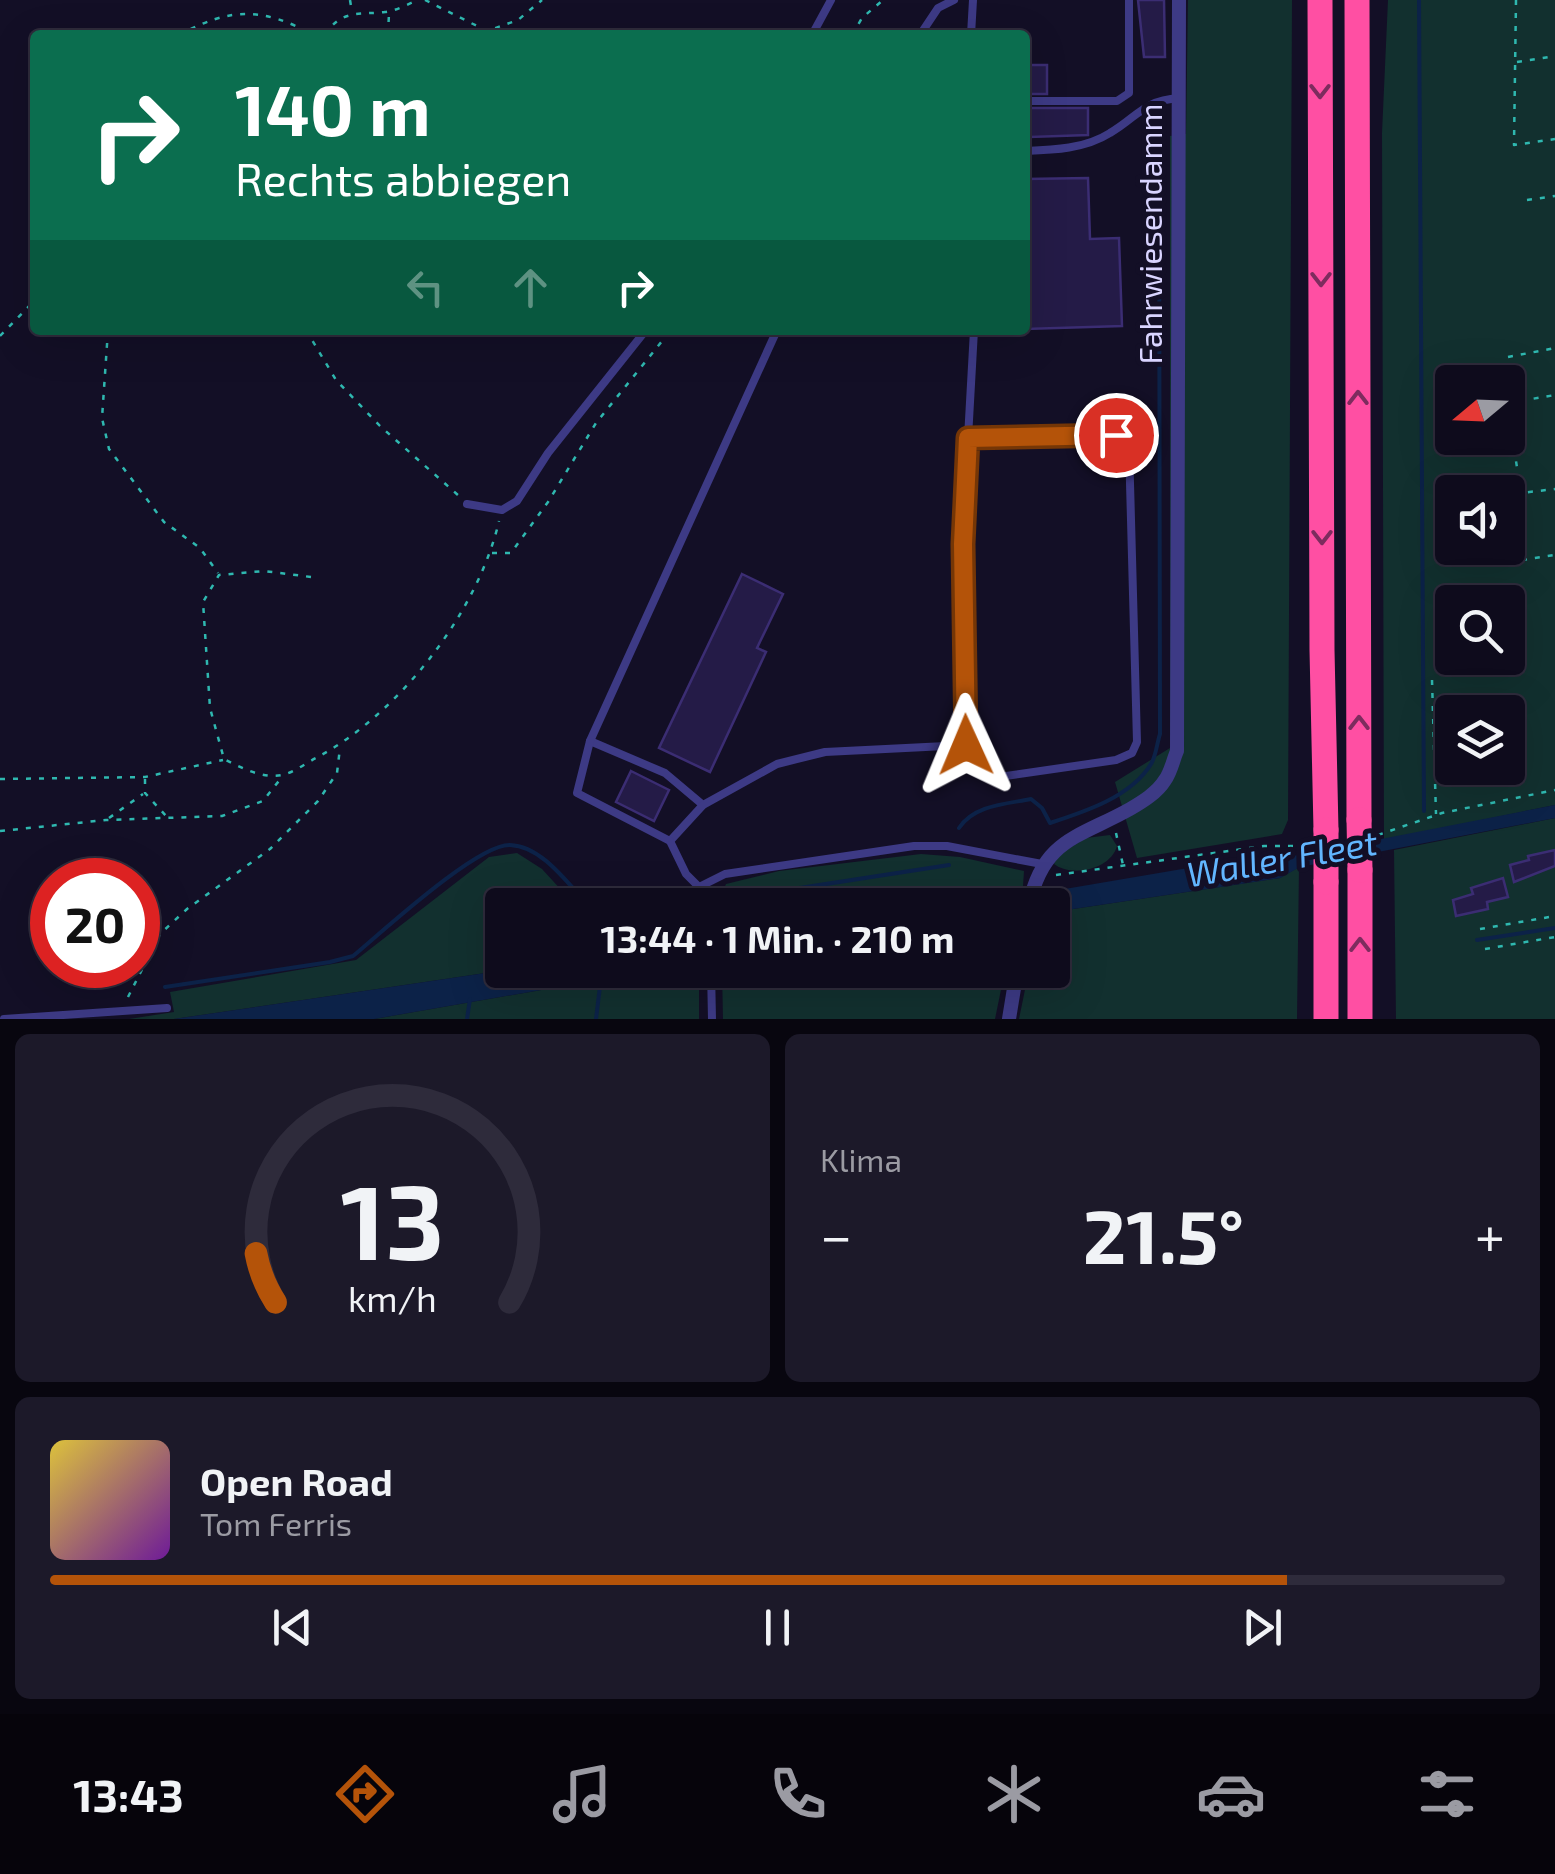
<!DOCTYPE html>
<html lang="de">
<head>
<meta charset="utf-8">
<style>
  :root { --surface:#0e0b1c; --page:#1c1929; --text:#f1f3f6; --muted:#9b9ba3; --line:#2e2b3b; --accent:#b45309 }
  body { margin:0; font-family:"Exo 2",sans-serif; background:var(--page); color:var(--text); height:100vh; display:flex; flex-direction:column; font-size:38px; white-space:nowrap }
  * { box-sizing:border-box; margin:0 }
  p { font-size:32px; color:var(--muted) }
  .icon { flex:none; width:55px; height:55px; fill:none; stroke:currentColor; stroke-width:2; stroke-linecap:round; stroke-linejoin:round }
  .map { position:relative; height:1019px; overflow:hidden }
  .side { display:flex; flex-direction:column; gap:15px; padding:15px; background:#08060f; flex:1 }
  .side>* { flex:none }
  .guide { position:absolute; left:30px; top:30px; width:1000px; height:305px; border-radius:10px; box-shadow:0 10px 40px #0002,0 0 0 2px var(--line); background:#0b6e4f; color:#fff; overflow:hidden }
  .needle { width:65px; rotate:251deg }
  .tools { position:absolute; left:1435px; top:365px; display:grid; gap:20px }
  .tools a { display:grid; place-items:center; width:90px; height:90px; border-radius:10px; background:var(--surface); box-shadow:0 10px 40px #0002,0 0 0 2px var(--line); font-size:50px }
  .speed { position:absolute; left:30px; top:858px; display:flex; gap:20px; font-size:50px; font-weight:700; text-align:center }
  .speed>* { display:grid; place-content:center; width:130px; height:130px; border-radius:50%; background:var(--surface); box-shadow:0 10px 40px #0002,0 0 0 2px var(--line); line-height:1 }
  .speed .limit { border:15px solid #d22; background:#fff; color:#111 }
  .pin { position:absolute; display:grid; place-items:center; width:85px; height:85px; color:#fff; margin:-42px; border:5px solid #fff; border-radius:50%; box-shadow:0 2px 10px #0007 }
  .me { position:absolute; width:110px; margin:-55px; rotate:359deg; stroke-linejoin:round; filter:drop-shadow(0 0 8px #0008) }
  .turn { display:flex; align-items:center; gap:35px; height:210px; padding:0 40px; font-size:45px }
  .turn .icon { width:130px; height:130px; stroke-width:2.5 }
  .turn b { display:block; font-size:70px; line-height:85px }
  .lanes { display:flex; align-items:center; height:95px; padding:0 40px; background:#0003; justify-content:center; gap:50px; direction:ltr }
  .lanes .off { opacity:.35 }
  .big { font-size:75px; font-weight:700; line-height:1.1 }
  .side .widget { flex:1; display:flex; flex-direction:column; justify-content:center; gap:15px; min-width:0; padding:0 35px; border-radius:15px; background:var(--page) }
  .side .dial { align-items:center; gap:0 }
  .dial svg { height:260px; overflow:visible; fill:none; stroke:var(--line); stroke-width:7; stroke-linecap:round; text-anchor:middle }
  .dial text { fill:var(--text); stroke:none }
  .song { display:flex; align-items:center; gap:30px }
  .cover { width:120px; height:120px; border-radius:15px; background:linear-gradient(135deg,hsl(50 70% 55%),hsl(280 70% 35%)) }
  .played { height:10px; border-radius:5px; background:linear-gradient(90deg,var(--accent) 85%,var(--line) 85%) }
  .keys { display:flex; justify-content:space-around; direction:ltr }
  .heat { display:flex; justify-content:space-between; align-items:center; font-size:55px; direction:ltr }
  .side .tiles { flex:1; display:grid; gap:15px; grid-template-columns:1fr 1fr }
  .widget:last-child { grid-column:span 2 }
  .trip { position:absolute; left:485px; top:888px; width:585px; height:100px; border-radius:10px; background:var(--surface); box-shadow:0 10px 40px #0002,0 0 0 2px var(--line); font-weight:700; line-height:100px; text-align:center }
  .tab-bar { display:flex; height:160px; justify-content:space-around; align-items:center; background:#06040b; color:var(--muted) }
  .tab-bar .icon { width:70px; height:70px }
  .tab-bar .selected { color:var(--accent) }
  .tab-bar b { font-size:45px; color:var(--text) }
  .map>svg:first-child { display:block }
  .green { fill:#12302f; fill-rule:evenodd }
  .water { fill:#0c2248 }
  .lines { fill:none; stroke-linecap:round; stroke-linejoin:round }
  .stream { stroke:#0c2248; stroke-width:4 }
  .building { fill:#241b47; stroke:#3b2d73; stroke-width:2.5 }
  .path { stroke:#2fb8b0; stroke-width:2.5; stroke-dasharray:5 8; stroke-linecap:butt }
  .lane { stroke:#3d3a85; stroke-width:8 }
  .street { stroke:#3d3a85; stroke-width:14 }
  .highway { stroke:#ff4fa3; stroke-width:25 }
  .highway-bridge { stroke:#ff4fa3; stroke-width:25 }
  .oneway { stroke:#7d2c5e }
  .route-casing { stroke:#753606; stroke-width:25 }
  .route { stroke:#b45309; stroke-width:18 }
  .labels { text-anchor:middle; stroke-width:10; stroke-linejoin:round; paint-order:stroke }
  .street-label { font-size:32px; fill:#d9d4ff; stroke:#130f26 }
  .water-label { font-size:35px; font-style:italic; fill:#62b6ff; stroke:#130f26 }
</style>
</head>
<body>
<div class="map">
<svg width="1555" height="1019" viewBox="0 0 1555 1019">
  <rect width="100%" height="100%" fill="#130f26"/>
  <g class="green">
    <polygon points="1188,0 1292,0 1288,820 1282,834 1137,858 1115,782 1170,748 1170,136 1186,134"/>
    <path d="M1388 0H1555V805L1384 840 1382 133ZM1452 382H1508V438H1452ZM1452 492H1508V548H1452ZM1452 602H1508V658H1452ZM1452 712H1508V768H1452Z"/>
    <polygon points="1555,818 1555,1019 1396,1019 1394,850"/>
    <path d="M1110 835 1117 846C1111 869 1072 878 1054 864L1058 855 1086 838Z"/>
    <polygon points="517,853 542,869 575,905 502,905 502,970 506,970 174,1019 129,1019 174,1012 170,992 356,960 489,857"/>
    <polygon points="921,854 960,857 1024,871 1023,886 884,905 717,905 726,884 779,871"/>
    <polygon points="1299,867 1297,1019 1019,1019 1029,970 1052,970 1053,912 1280,878"/>
    <polygon points="656,970 699,970 699,1019 374,1019"/>
    <polygon points="722,970 1005,970 995,1019 723,1019"/>
  </g>
  <g class="water">
    <polygon points="1555,805 1555,818 1300,867 1280,878 1053,912 1052,905 884,905 997,891 1053,891 1194,867 1299,855"/>
    <polygon points="506,970 656,970 374,1019 174,1019"/>
  </g>
  <g class="lines">
    <g class="stream">
      <polyline points="1419,0 1424,811"/>
      <path d="M959 828C974 805 1006 804 1031 799L1042 808 1050 823C1084 812 1131 797 1151 764 1156 756 1157 743 1160 734L1159 126"/>
      <polyline points="716,901 949,865"/>
      <polyline points="1477,940 1555,928"/>
      <path d="M165 987 330 962 353 956C382 932 477 844 510 845 542 846 568 884 588 905"/>
      <polyline points="467,1019 470,999"/>
      <polyline points="596,1019 602,970"/>
    </g>
  </g>
  <g class="building">
    <polygon points="1138,0 1164,0 1165,57 1144,57"/>
    <rect x="1025" y="65" width="22" height="29"/>
    <polygon points="1029,108 1088,108 1088,135 1030,137"/>
    <polygon points="1088,178 1090,239 1119,238 1122,326 1025,329 1025,179"/>
    <polygon points="742,574 783,594 757,648 766,652 710,772 659,748"/>
    <polygon points="631,771 669,790 654,821 616,802"/>
    <polygon points="1555,850 1555,866 1514,882 1510,865 1529,860 1528,856"/>
    <polygon points="1503,878 1508,897 1487,902 1488,909 1456,916 1453,900 1473,894 1471,888"/>
  </g>
  <g class="lines">
    <g class="path">
      <polyline points="350,0 352,12"/>
      <polyline points="425,0 487,31 518,20 542,0"/>
      <polyline points="1516,0 1514,145 1555,139"/>
      <path d="M179 35C231 7 262 7 314 35"/>
      <path d="M325 35C341 9 360 15 385 12 396 11 408 4 418 0"/>
      <polyline points="388,35 389,13"/>
      <polyline points="852,35 862,18 883,0"/>
      <polyline points="1517,62 1555,56"/>
      <polyline points="1527,200 1555,196"/>
      <polyline points="108,330 102,418 109,449 164,522 200,548 218,573"/>
      <polyline points="306,330 336,380 380,426 459,496"/>
      <polyline points="0,336 35,300"/>
      <polyline points="1508,357 1555,348"/>
      <polyline points="1508,403 1555,395"/>
      <polyline points="1508,410 1521,493 1555,489"/>
      <polyline points="492,553 511,553 548,502 596,423 671,330"/>
      <polyline points="1522,560 1555,555"/>
      <path d="M311 577 264 571 219 575 203 602 210 708 224 759C242 768 262 779 282 775 293 773 306 763 316 758 399 714 478 612 499 521"/>
      <polyline points="1432,680 1436,814"/>
      <polyline points="0,779 145,777 223,760"/>
      <polyline points="145,779 145,793 167,817"/>
      <polyline points="109,818 143,794"/>
      <polyline points="0,831 106,820 222,816 263,801 282,777"/>
      <polyline points="1116,833 1123,865"/>
      <polyline points="1378,835 1442,813 1555,790"/>
      <polyline points="1056,875 1264,846 1305,846"/>
      <polyline points="1480,929 1555,916"/>
      <polyline points="1485,949 1555,937"/>
      <polyline points="128,997 160,934 187,909 270,849 318,801 337,773 340,748"/>
    </g>
    <g class="lane">
      <polyline points="812,35 831,0"/>
      <polyline points="920,35 938,8 954,0"/>
      <polyline points="971,35 973,0"/>
      <polyline points="1025,101 1117,101 1129,93 1129,0"/>
      <path d="M1025 151C1053 150 1085 149 1110 133 1139 116 1142 101 1179 98"/>
      <polyline points="467,504 502,510 517,501 548,453 646,330"/>
      <polyline points="590,741 665,773 703,805"/>
      <polyline points="966,745 963,545 968,438"/>
      <polyline points="670,841 703,805 777,764 825,752 966,745 992,778 1116,760 1132,753 1137,742 1129,446 1116,435 968,438 974,330"/>
      <polyline points="699,887 686,874 670,841 577,793 590,741 777,330"/>
      <polyline points="701,905 699,887 725,874 914,846 947,846 1042,864"/>
      <polyline points="711,970 712,1019"/>
      <polyline points="4,1019 167,1008"/>
    </g>
    <g class="street">
      <path d="M1029 905C1043 839 1078 838 1130 809 1142 802 1157 793 1165 780 1171 772 1173 760 1177 751L1179 0"/>
      <polyline points="1009,1019 1017,970"/>
    </g>
    <g class="highway">
      <polyline points="1320,0 1322,650 1326,830"/>
      <polyline points="1357,0 1359,820"/>
      <polyline points="1360,870 1360,1019"/>
      <polyline points="1326,1019 1326,882"/>
    </g>
    <g class="highway-bridge">
      <polyline points="1359,820 1360,870"/>
      <polyline points="1326,830 1326,882"/>
    </g>
  </g>
  <defs><path id="oneway-chevron" d="M-2-3.5L2.5 0L-2 3.5" fill="none" stroke-width="1.6" stroke-linecap="round" stroke-linejoin="round" transform="scale(2.5)"/></defs>
  <g class="oneway">
    <use href="#oneway-chevron" transform="translate(1320 91) rotate(90)"/>
    <use href="#oneway-chevron" transform="translate(1321 279) rotate(90)"/>
    <use href="#oneway-chevron" transform="translate(1358 398) rotate(-90)"/>
    <use href="#oneway-chevron" transform="translate(1322 537) rotate(90)"/>
    <use href="#oneway-chevron" transform="translate(1359 723) rotate(-90)"/>
    <use href="#oneway-chevron" transform="translate(1360 945) rotate(-90)"/>
  </g>
  <g class="lines">
    <defs>
      <polyline id="route" points="966,745 963,544 968,438 1116,435"/>
    </defs>
    <use href="#route" class="route-casing"/>
    <use href="#route" class="route"/>
  </g>
  <g class="labels">
    <g class="street-label">
      <text transform="translate(1151 234) rotate(-90)" y="11">Fahrwiesendamm</text>
    </g>
    <g class="water-label">
      <text transform="translate(1282 859) rotate(-10)" y="12">Waller Fleet</text>
    </g>
  </g>
</svg>
<div class="tools">
<a><svg class="needle" viewBox="-14 -14 28 28"><path d="M0-13l5 13h-10z" fill="#e53935"/><path d="M0 13l5-13h-10z" fill="#9b9ba3"/></svg></a>
<a><svg class="icon" aria-label="sound" viewBox="0 0 24 24"><path d="M4 9h4l5-4v14l-5-4H4zM17 9q2 3 0 6"/></svg></a>
<a><svg class="icon" aria-label="search" viewBox="0 0 24 24"><circle cx="10" cy="10" r="6"/><path d="M15 15l6 6"/></svg></a>
<a><svg class="icon" aria-label="layers" viewBox="0 0 24 24"><path d="M12 4l9 5-9 5-9-5zM3 14l9 5 9-5"/></svg></a>
</div>
<div class="speed"><div class="limit">20</div></div>
<div class="pin" style="left:1116px;top:435px;background:#d93025"><svg class="icon" aria-label="arrive" viewBox="0 0 24 24"><path d="M6 21V4h12l-3 4 3 4H6"/></svg></div>
<svg class="me" style="left:966px;top:745px" viewBox="-20 -20 40 40"><path d="M0-17L14 15 0 8-14 15z" fill="#b45309" stroke="#fff" stroke-width="4"/></svg>
<div class="trip">13:44 · 1 Min. · 210 m</div>
<div class="guide">
<div class="turn"><svg class="icon" aria-label="right" viewBox="0 0 24 24"><path d="M7 20v-9h11M14 6l5 5-5 5"/></svg><div><b>140 m</b>Rechts abbiegen</div></div>
<div class="lanes"><svg class="icon off" aria-label="left" viewBox="0 0 24 24"><path d="M17 20v-9H6M10 6l-5 5 5 5"/></svg><svg class="icon off" aria-label="ahead" viewBox="0 0 24 24"><path d="M12 20V5M6 11l6-6 6 6"/></svg><svg class="icon" aria-label="right" viewBox="0 0 24 24"><path d="M7 20v-9h11M14 6l5 5-5 5"/></svg></div>
</div>
</div>
<section class="side">
<div class="tiles">
<div class="widget dial"><svg viewBox="0 0 100 80">
<path d="M14 69A42 42 0 1 1 86 69"/>
<path d="M14 69A42 42 0 0 1 8 54" stroke="#b45309"/>
<text x="50" y="56" font-size="32" font-weight="700">13</text>
<text x="50" y="72" font-size="11">km/h</text>
</svg></div>
<div class="widget"><p>Klima</p>
<div class="heat"><a>−</a><b class="big">21.5°</b><a>+</a></div>
</div>
<div class="widget">
<div class="song"><i class="cover"></i><div><b>Open Road</b><p>Tom Ferris</p></div></div>
<div class="played"></div>
<div class="keys"><svg class="icon" aria-label="previous" viewBox="0 0 24 24"><path d="M18 5L8 12l10 7zM5 5v14"/></svg><svg class="icon" aria-label="pause" viewBox="0 0 24 24"><path d="M8 5v14M16 5v14"/></svg><svg class="icon" aria-label="next" viewBox="0 0 24 24"><path d="M6 5l10 7-10 7zM19 5v14"/></svg></div>
</div>
</div>
</section>
<nav class="tab-bar">
<b>13:43</b>
<svg class="icon selected" aria-label="directions" viewBox="0 0 24 24"><path d="M12 3l9 9-9 9-9-9zM9 14v-3h6M13 9l2 2-2 2"/></svg>
<svg class="icon" aria-label="music" viewBox="0 0 24 24"><path d="M9 18V5l10-2v13"/><circle cx="6" cy="18" r="3"/><circle cx="16" cy="16" r="3"/></svg>
<svg class="icon" aria-label="phone" viewBox="0 0 24 24"><path d="M5 4h4l2 5-3 2q2 4 5 5l2-3 5 2v4C11 20 4 13 5 4z"/></svg>
<svg class="icon" aria-label="climate" viewBox="0 0 24 24"><path d="M12 3v18M4 7l16 10M4 17L20 7"/></svg>
<svg class="icon" aria-label="car" viewBox="0 0 24 24"><path d="M5 17H2v-5l4-1 3-4h7l3 4 3 1v5h-3M9 17h6M6 11h13"/><circle cx="7" cy="17" r="2"/><circle cx="17" cy="17" r="2"/></svg>
<svg class="icon" aria-label="filters" viewBox="0 0 24 24"><path d="M4 7h16M4 17h16"/><circle cx="9" cy="7" r="2"/><circle cx="15" cy="17" r="2"/></svg>
</nav>
</body>
</html>
